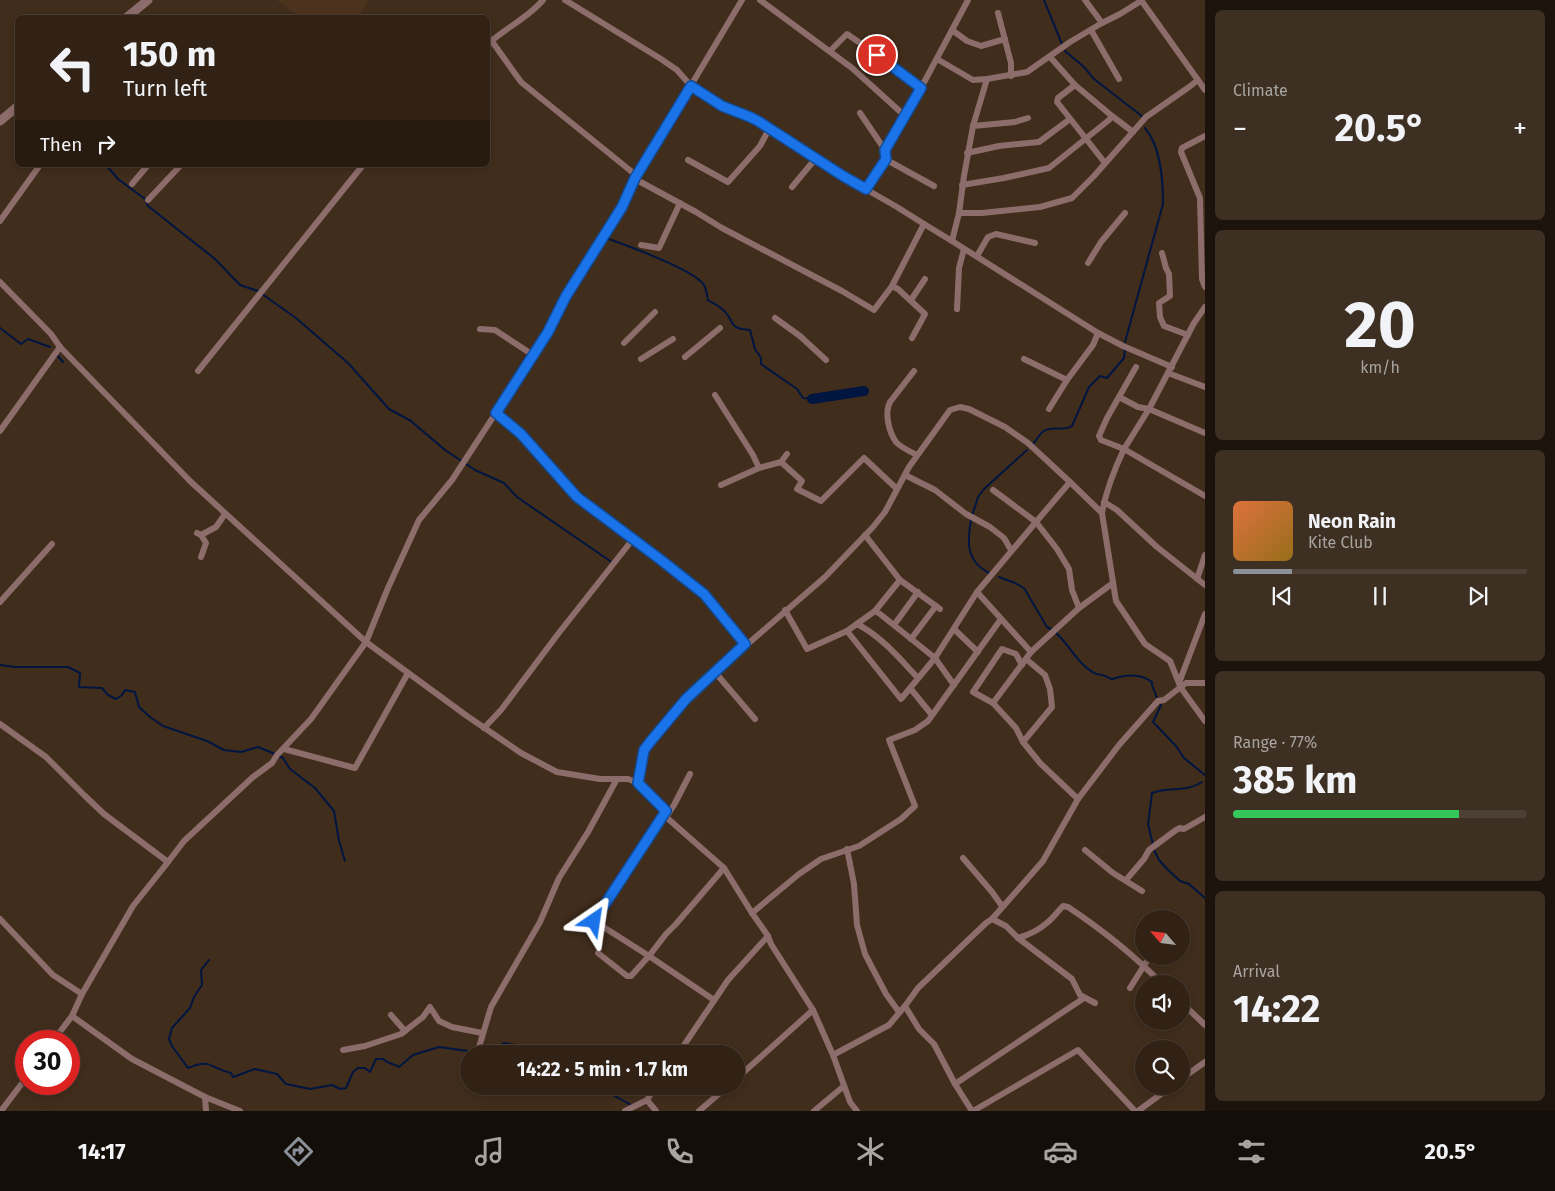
<!DOCTYPE html>
<html lang="en">
<head>
<meta charset="utf-8">
<style>
  :root { --surface:#312215; --page:#3d2f22; --text:#f1f3f6; --muted:#a8a4a0; --line:#4c3f34; --accent:#8c9099 }
  body { margin:0; font-family:"Fira Sans",sans-serif; background:var(--page); color:var(--text); height:100vh; display:flex; flex-direction:column; font-size:19px; white-space:nowrap }
  * { box-sizing:border-box; margin:0 }
  p { font-size:16px; color:var(--muted) }
  .icon { flex:none; width:28px; height:28px; fill:none; stroke:currentColor; stroke-width:2; stroke-linecap:round; stroke-linejoin:round }
  .map { position:relative; flex:1; overflow:hidden }
  .panel { display:flex; flex-direction:column; gap:10px; padding:10px; background:#1b130c; width:350px }
  .panel>* { flex:none }
  .top-card { position:absolute; left:15px; top:15px; width:475px; height:152px; border-radius:8px; box-shadow:0 2px 8px #0003,0 0 0 1px var(--line); background:#312215; color:var(--text); overflow:hidden }
  .needle { width:32px; rotate:298deg }
  .fabs { position:absolute; left:1135px; top:910px; display:grid; gap:10px }
  .fabs a { display:grid; place-items:center; width:55px; height:55px; border-radius:50%; background:var(--surface); box-shadow:0 2px 8px #0003,0 0 0 1px var(--line); font-size:25px }
  .speed { position:absolute; left:15px; top:1030px; display:flex; gap:10px; font-size:25px; font-weight:700; text-align:center }
  .speed>* { display:grid; place-content:center; width:65px; height:65px; border-radius:50%; background:var(--surface); box-shadow:0 2px 8px #0003,0 0 0 1px var(--line); line-height:1 }
  .speed .limit { border:8px solid #d22; background:#fff; color:#111 }
  .pin { position:absolute; display:grid; place-items:center; width:42px; height:42px; color:#fff; margin:-21px; border:2px solid #fff; border-radius:50%; box-shadow:0 1px 5px #0007 }
  .me { position:absolute; width:55px; margin:-28px; rotate:32deg; stroke-linejoin:round; filter:drop-shadow(0 0 4px #0008) }
  .turn { display:flex; align-items:center; gap:18px; height:105px; padding:0 25px; font-size:22px }
  .turn .icon { width:65px; height:65px; stroke-width:2.5 }
  .turn b { display:block; font-size:35px; line-height:42px }
  .then { display:flex; align-items:center; height:48px; padding:0 25px; background:#0003; gap:10px; font-size:19px }
  .big { font-size:38px; font-weight:700; line-height:1.1 }
  .panel .widget { flex:1; display:flex; flex-direction:column; justify-content:center; gap:8px; min-width:0; padding:0 18px; border-radius:8px; background:var(--page) }
  .panel .dial { align-items:center; gap:0 }
  .dial b { font-size:65px; line-height:1 }
  .song { display:flex; align-items:center; gap:15px }
  .cover { width:60px; height:60px; border-radius:8px; background:linear-gradient(135deg,hsl(20 70% 55%),hsl(40 70% 35%)) }
  .played { height:5px; border-radius:2px; background:linear-gradient(90deg,var(--accent) 20%,var(--line) 20%) }
  .keys { display:flex; justify-content:space-around; direction:ltr }
  .heat { display:flex; justify-content:space-between; align-items:center; font-size:28px; direction:ltr }
  .charge { height:8px; border-radius:4px; background:linear-gradient(90deg,#34c759 77%,var(--line) 0) }
  .trip { position:absolute; left:460px; top:1045px; width:285px; height:50px; border-radius:25px; background:var(--surface); box-shadow:0 2px 8px #0003,0 0 0 1px var(--line); font-weight:700; line-height:50px; text-align:center }
  .menu { display:flex; height:80px; justify-content:space-around; align-items:center; background:#140e08; color:var(--muted) }
  .menu .icon { width:35px; height:35px }
  .menu .selected { color:var(--accent) }
  .menu b { font-size:22px; color:var(--text) }
  main { display:flex; flex:1; min-height:0 }
  .map>svg:first-child { display:block }
  .built { fill:#4c331d }
  .lines { fill:none; stroke-linecap:round; stroke-linejoin:round }
  .stream { stroke:#011541; stroke-width:2 }
  .river { stroke:#011541; stroke-width:10 }
  .minor { stroke:#8d6d6b; stroke-width:6 }
  .tertiary { stroke:#8d6d6b; stroke-width:9 }
  .route-casing { stroke:#114b97; stroke-width:12 }
  .route { stroke:#1a73e8; stroke-width:9 }
</style>
</head>
<body>
<main>
<div class="map">
<svg width="1205" height="1111" viewBox="0 0 1205 1111">
  <rect width="100%" height="100%" fill="#412d1c"/>
  <polygon class="built" points="277,0 368,0 359,17 304,18 290,10"/>
  <g class="lines">
    <g class="stream">
      <polyline points="1044,0 1062,44"/>
      <polyline points="1065,51 1084,67 1094,79 1143,117"/>
      <polyline points="106,165 118,179 145,199 148,206 215,259 240,285 258,291"/>
      <path d="M606 238C625 245 694 269 704 285 706 289 707 295 708 300 712 303 718 305 722 309 736 320 726 329 750 330L755 349 761 358V364L797 389 803 398 812 399"/>
      <polyline points="262,294 296,318 349,364 389,409 411,421 445,450 475,470 504,483 517,497 613,563"/>
      <polyline points="0,328 21,344 28,339 50,347"/>
      <path d="M1125 342 1163 204C1163 179 1161 147 1145 128"/>
      <polyline points="57,355 63,362"/>
      <path d="M1033 444C1037 440 1039 434 1044 431 1052 425 1064 432 1072 426L1089 387 1100 376 1107 378 1124 358 1125 350"/>
      <polyline points="972,516 978,497 984,489 1027,450"/>
      <path d="M971 520C967 543 966 561 989 573"/>
      <path d="M999 577 1015 583 1024 588 1047 627C1066 636 1075 663 1094 673 1097 675 1101 674 1105 676 1106 676 1110 679 1112 679 1114 679 1116 678 1119 677 1131 675 1141 674 1152 682V685L1157 698"/>
      <polyline points="0,665 15,667 68,667 80,673 79,687 102,688 108,695 116,699 122,695 125,690 135,692 139,707 150,717 163,726 207,741 224,750 241,752 258,747 275,754"/>
      <polyline points="1161,705 1153,722 1176,746 1184,758 1205,775"/>
      <polyline points="279,756 283,758 290,769 315,788 334,811 339,841 345,861"/>
      <path d="M1153 845 1148 824 1152 793C1169 786 1186 793 1202 782"/>
      <polyline points="1154,850 1159,860 1167,869 1180,881 1189,884 1205,898"/>
      <path d="M209 960 201 970 202 985 194 997 190 1008 172 1028 169 1039 172 1046 188 1068C213 1058 208 1068 231 1073L233 1077 255 1069 277 1074 286 1084 310 1089 332 1085 340 1089 346 1088 353 1072 358 1068H365L370 1072 376 1059H383C388 1064 393 1063 399 1067L413 1055 439 1047 475 1052"/>
      <path d="M479 1053C490 1052 496 1050 504 1043L521 1046 530 1054"/>
      <polyline points="597,1086 631,1105"/>
    </g>
    <polyline class="river" points="812,399 864,391"/>
    <g class="minor">
      <polyline points="565,0 661,59 677,70 691,86 717,103 758,121 843,176 897,207 924,224"/>
      <polyline points="760,0 852,68 905,116"/>
      <polyline points="1085,0 1102,23"/>
      <polyline points="1141,0 1205,90"/>
      <polyline points="998,13 1011,63 1011,76"/>
      <polyline points="952,30 967,41 981,46 1005,39"/>
      <polyline points="1091,30 1119,79"/>
      <polyline points="491,40 521,82 637,176"/>
      <path d="M488 44C505 28 528 18 543 0"/>
      <polyline points="830,51 847,34 889,63 921,88 968,0"/>
      <polyline points="1050,57 1075,85 1058,98 1057,102 1105,163"/>
      <polyline points="937,59 973,80 987,79"/>
      <polyline points="860,113 885,150 885,159 866,189"/>
      <polyline points="1112,116 1133,132"/>
      <polyline points="973,126 1015,122 1028,118"/>
      <polyline points="1205,136 1182,148 1181,152 1200,198 1202,279 1205,287"/>
      <polyline points="885,150 921,88"/>
      <polyline points="967,153 999,146 1039,142 1070,119"/>
      <polyline points="885,159 934,186"/>
      <polyline points="688,160 728,182 760,146 769,129"/>
      <polyline points="635,179 696,212 722,228 842,291 874,310 892,286 924,224 952,241"/>
      <polyline points="132,184 148,165"/>
      <polyline points="962,185 1004,178 1049,168 1109,120 1112,116 1075,85"/>
      <polyline points="792,187 816,158"/>
      <polyline points="148,200 181,165"/>
      <polyline points="959,213 964,176 973,126 987,79 1027,72 1070,42 1102,23 1120,14 1141,1"/>
      <polyline points="0,221 40,165"/>
      <polyline points="641,245 659,248 680,203"/>
      <polyline points="1162,253 1166,268 1169,274 1170,296 1159,303 1160,317 1164,326 1188,335"/>
      <polyline points="977,256 988,237 996,234 1035,243"/>
      <polyline points="1088,263 1101,242 1125,213"/>
      <polyline points="0,282 51,334 60,347 190,481 366,642 467,716 521,753 557,772 600,779 628,779 638,783 667,811 666,817 724,868 752,913 768,936 771,944 813,1010 833,1055 850,1102 857,1111"/>
      <polyline points="892,286 898,289 925,314 912,338"/>
      <polyline points="911,300 925,279"/>
      <polyline points="1205,307 1194,323 1149,409 1124,449 1205,496"/>
      <polyline points="957,309 959,268 964,249"/>
      <polyline points="775,318 800,336 826,360"/>
      <polyline points="480,329 495,330 533,355"/>
      <polyline points="624,343 655,312"/>
      <polyline points="685,357 720,328"/>
      <polyline points="641,359 673,339"/>
      <polyline points="1024,359 1067,380"/>
      <path d="M1136 367 1107 418 1099 436 1101 440 1124 449C1114 470 1106 491 1102 513L1116 601 1145 644 1170 661 1181 688 1205 721"/>
      <polyline points="1172,367 1123,346 1098,333 952,241 959,213 982,213 1040,207 1072,198 1094,176 1146,117 1189,87 1198,80"/>
      <polyline points="198,371 363,165"/>
      <path d="M914 371 890 402C884 413 889 432 896 442 900 447 911 452 917 455"/>
      <polyline points="1168,373 1205,387"/>
      <polyline points="715,395 753,455 759,468"/>
      <polyline points="1119,397 1138,407 1149,409 1205,433"/>
      <polyline points="1049,409 1067,380 1093,345 1098,333"/>
      <polyline points="496,413 521,434 577,497 661,560 704,594 745,644"/>
      <polyline points="0,431 60,347"/>
      <polyline points="787,454 781,462 802,481 797,489 821,501 864,458 897,489"/>
      <polyline points="905,475 935,490 966,514 990,527 1004,538 1011,550"/>
      <polyline points="721,485 759,468 781,462"/>
      <polyline points="1104,502 1117,510 1157,547 1205,585"/>
      <polyline points="1102,513 1070,482 1036,522 1057,549 1069,569 1072,590 1079,608 1113,583"/>
      <polyline points="197,533 201,535 216,527 225,514"/>
      <polyline points="201,535 206,543 201,557"/>
      <polyline points="865,535 900,580 940,609"/>
      <polyline points="1197,579 1205,555"/>
      <polyline points="977,592 1031,652"/>
      <polyline points="0,602 52,544"/>
      <polyline points="785,610 807,649 847,631 901,699 935,658 977,592 1036,522 993,490"/>
      <polyline points="875,611 900,580"/>
      <path d="M857 624C881 636 900 659 918 678"/>
      <polyline points="894,625 918,592"/>
      <polyline points="954,629 978,652"/>
      <polyline points="847,631 875,611 880,614 935,658 954,685"/>
      <polyline points="911,639 936,606"/>
      <polyline points="1022,665 1016,654 1002,649 973,692 993,703 1031,652 1079,608"/>
      <polyline points="714,671 755,719"/>
      <polyline points="1179,683 1205,614"/>
      <polyline points="910,688 932,715"/>
      <polyline points="993,703 1016,728 1023,742 1052,707 1050,689 1045,675 1026,659"/>
      <polyline points="0,724 46,757 84,795 104,814 168,862"/>
      <polyline points="484,728 501,710 558,634 633,539"/>
      <polyline points="1023,742 1040,763 1078,799"/>
      <polyline points="284,749 355,768 408,673"/>
      <polyline points="638,783 644,750 650,742 686,699 745,644 750,642 825,577 873,527 885,512 909,467 950,410 960,407 969,409 1005,427 1028,443 1070,482"/>
      <polyline points="666,812 594,921 649,956 666,934 676,924 724,868"/>
      <polyline points="667,816 674,805 690,774"/>
      <polyline points="847,849 854,884 857,925 865,954 886,994 899,1012"/>
      <polyline points="1085,850 1113,873 1142,891"/>
      <polyline points="963,858 992,892 1002,906"/>
      <polyline points="1126,880 1144,859 1149,850 1176,830 1180,828 1184,829 1205,817"/>
      <polyline points="752,913 799,874 821,859 859,846 901,819 915,806 889,740 915,730 928,721 1001,619"/>
      <polyline points="0,919 53,975 82,994"/>
      <polyline points="992,919 1006,926 1018,938 1072,979 1080,995 1095,1003"/>
      <path d="M1018 938C1029 935 1040 929 1048 922 1054 917 1058 911 1063 906L1068 907C1101 929 1134 955 1162 984"/>
      <polyline points="598,953 627,976 631,976 649,956 714,1000"/>
      <polyline points="1130,988 1150,956"/>
      <polyline points="1181,1002 1205,1025"/>
      <polyline points="905,1006 919,1029 934,1044 955,1084 972,1111"/>
      <polyline points="72,1016 132,1059 205,1097 240,1111"/>
      <polyline points="405,1031 423,1017 430,1007 439,1021 452,1027 482,1033"/>
      <polyline points="53,1041 72,1016 82,994 133,906 168,862 184,841 253,777 272,763 277,755 311,719 366,642 388,588 419,520 452,480 548,333 566,296 622,207 635,179 742,0"/>
      <polyline points="343,1050 365,1046 401,1034 405,1031 391,1015"/>
      <polyline points="477,1054 491,1007 540,922 559,878 588,832 617,779"/>
      <polyline points="678,1054 728,980 768,936"/>
      <polyline points="833,1055 889,1025 905,1006 918,988 986,923 992,919 1043,861 1078,799 1119,745 1158,701 1164,700 1186,683 1205,683"/>
      <polyline points="736,1079 813,1010"/>
      <polyline points="1181,1079 1205,1062"/>
      <polyline points="955,1084 1084,998"/>
      <polyline points="205,1097 206,1111"/>
      <polyline points="647,1100 656,1111"/>
      <polyline points="1,1111 26,1078"/>
      <polyline points="625,1111 647,1100 656,1086"/>
      <polyline points="699,1111 728,1086"/>
      <polyline points="814,1111 844,1086"/>
      <polyline points="973,1111 1078,1050 1135,1111"/>
      <polyline points="1138,1111 1172,1086"/>
    </g>
    <g class="tertiary">
      <polyline points="126,18 148,0"/>
      <polyline points="0,121 18,106"/>
    </g>
  </g>
  <g class="lines">
    <defs>
      <polyline id="route" points="594,921 666,811 638,783 644,750 650,742 686,699 745,644 704,594 661,560 577,497 521,434 496,413 548,332 566,296 622,207 635,178 691,86 722,106 750,117 758,121 843,176 866,189 886,159 885,150 921,88 877,55"/>
    </defs>
    <use href="#route" class="route-casing"/>
    <use href="#route" class="route"/>
  </g>
</svg>
<div class="fabs">
<a><svg class="needle" viewBox="-14 -14 28 28"><path d="M0-13l5 13h-10z" fill="#e53935"/><path d="M0 13l5-13h-10z" fill="#a8a4a0"/></svg></a>
<a><svg class="icon" aria-label="sound" viewBox="0 0 24 24"><path d="M4 9h4l5-4v14l-5-4H4zM17 9q2 3 0 6"/></svg></a>
<a><svg class="icon" aria-label="search" viewBox="0 0 24 24"><circle cx="10" cy="10" r="6"/><path d="M15 15l6 6"/></svg></a>
</div>
<div class="speed"><div class="limit">30</div></div>
<div class="pin" style="left:877px;top:55px;background:#d93025"><svg class="icon" aria-label="arrive" viewBox="0 0 24 24"><path d="M6 21V4h12l-3 4 3 4H6"/></svg></div>
<svg class="me" style="left:594px;top:921px" viewBox="-20 -20 40 40"><path d="M0-17L14 15 0 8-14 15z" fill="#1a73e8" stroke="#fff" stroke-width="4"/></svg>
<div class="trip">14:22 · 5 min · 1.7 km</div>
<div class="top-card">
<div class="turn"><svg class="icon" aria-label="left" viewBox="0 0 24 24"><path d="M17 20v-9H6M10 6l-5 5 5 5"/></svg><div><b>150 m</b>Turn left</div></div>
<div class="then">Then<svg class="icon" aria-label="right" viewBox="0 0 24 24"><path d="M7 20v-9h11M14 6l5 5-5 5"/></svg></div>
</div>
</div>
<section class="panel">
<div class="widget"><p>Climate</p>
<div class="heat"><a>−</a><b class="big">20.5°</b><a>+</a></div>
</div>
<div class="widget dial"><b>20</b><p>km/h</p></div>
<div class="widget">
<div class="song"><i class="cover"></i><div><b>Neon Rain</b><p>Kite Club</p></div></div>
<div class="played"></div>
<div class="keys"><svg class="icon" aria-label="previous" viewBox="0 0 24 24"><path d="M18 5L8 12l10 7zM5 5v14"/></svg><svg class="icon" aria-label="pause" viewBox="0 0 24 24"><path d="M8 5v14M16 5v14"/></svg><svg class="icon" aria-label="next" viewBox="0 0 24 24"><path d="M6 5l10 7-10 7zM19 5v14"/></svg></div>
</div>
<div class="widget"><p>Range · 77%</p><b class="big">385 km</b><div class="charge"></div></div>
<div class="widget"><p>Arrival</p><b class="big">14:22</b></div>
</section>
</main>
<nav class="menu">
<b>14:17</b>
<svg class="icon selected" aria-label="directions" viewBox="0 0 24 24"><path d="M12 3l9 9-9 9-9-9zM9 14v-3h6M13 9l2 2-2 2"/></svg>
<svg class="icon" aria-label="music" viewBox="0 0 24 24"><path d="M9 18V5l10-2v13"/><circle cx="6" cy="18" r="3"/><circle cx="16" cy="16" r="3"/></svg>
<svg class="icon" aria-label="phone" viewBox="0 0 24 24"><path d="M5 4h4l2 5-3 2q2 4 5 5l2-3 5 2v4C11 20 4 13 5 4z"/></svg>
<svg class="icon" aria-label="climate" viewBox="0 0 24 24"><path d="M12 3v18M4 7l16 10M4 17L20 7"/></svg>
<svg class="icon" aria-label="car" viewBox="0 0 24 24"><path d="M5 17H2v-5l4-1 3-4h7l3 4 3 1v5h-3M9 17h6M6 11h13"/><circle cx="7" cy="17" r="2"/><circle cx="17" cy="17" r="2"/></svg>
<svg class="icon" aria-label="filters" viewBox="0 0 24 24"><path d="M4 7h16M4 17h16"/><circle cx="9" cy="7" r="2"/><circle cx="15" cy="17" r="2"/></svg>
<b>20.5°</b>
</nav>
</body>
</html>
